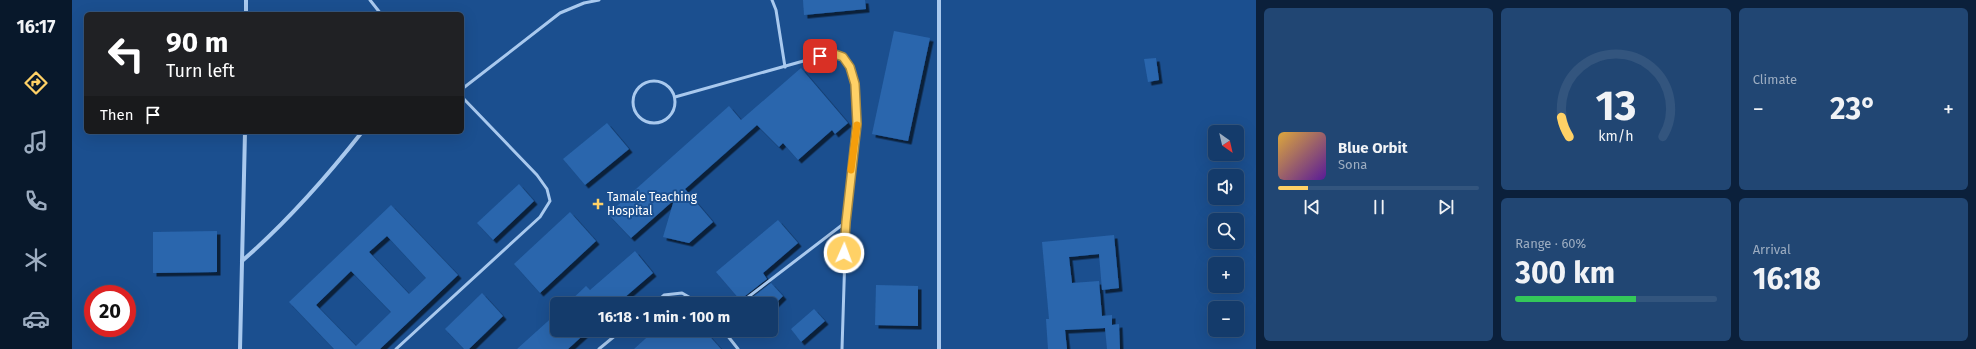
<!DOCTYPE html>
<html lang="en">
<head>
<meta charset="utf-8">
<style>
  :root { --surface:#143b6b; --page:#214673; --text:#f1f3f6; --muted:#9dadc1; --line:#33557e; --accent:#ffd166 }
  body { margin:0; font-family:"Fira Sans",sans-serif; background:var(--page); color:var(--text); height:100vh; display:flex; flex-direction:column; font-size:15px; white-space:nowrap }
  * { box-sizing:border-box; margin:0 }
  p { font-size:13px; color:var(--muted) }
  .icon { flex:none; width:22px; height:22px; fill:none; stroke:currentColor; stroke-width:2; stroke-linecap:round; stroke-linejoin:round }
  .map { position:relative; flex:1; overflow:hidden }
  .side { display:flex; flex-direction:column; gap:8px; padding:8px; background:#0b203b; width:720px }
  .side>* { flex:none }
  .top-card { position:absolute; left:12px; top:12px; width:380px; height:122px; border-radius:6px; box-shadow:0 4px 16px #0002,0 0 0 1px var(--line); background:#202124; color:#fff; overflow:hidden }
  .needle { width:26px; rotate:146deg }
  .tools { position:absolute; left:1136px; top:125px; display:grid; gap:8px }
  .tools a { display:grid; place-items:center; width:36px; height:36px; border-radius:6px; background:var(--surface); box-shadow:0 4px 16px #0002,0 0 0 1px var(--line); font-size:20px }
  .speed { position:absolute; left:12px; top:285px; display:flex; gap:8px; font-size:20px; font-weight:700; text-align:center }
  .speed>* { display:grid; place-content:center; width:52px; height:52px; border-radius:50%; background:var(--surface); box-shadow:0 4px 16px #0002,0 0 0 1px var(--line); line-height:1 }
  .speed .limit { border:6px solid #d22; background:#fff; color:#111 }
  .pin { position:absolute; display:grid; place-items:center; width:34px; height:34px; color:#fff; margin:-17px; border-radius:8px; box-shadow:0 2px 6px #0006 }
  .me { position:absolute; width:44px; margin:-22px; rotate:2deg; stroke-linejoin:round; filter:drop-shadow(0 0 3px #0008) }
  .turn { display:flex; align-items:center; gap:14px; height:84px; padding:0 16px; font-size:18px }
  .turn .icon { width:52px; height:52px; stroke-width:2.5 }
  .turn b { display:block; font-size:28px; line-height:34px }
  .then { display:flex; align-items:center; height:38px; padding:0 16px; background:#0003; gap:8px; font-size:15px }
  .big { font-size:30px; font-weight:700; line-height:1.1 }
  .side .card { flex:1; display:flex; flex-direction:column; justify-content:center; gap:6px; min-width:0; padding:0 14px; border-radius:6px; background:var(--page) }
  .side .dial { align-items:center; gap:0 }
  .dial svg { height:104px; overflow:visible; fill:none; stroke:var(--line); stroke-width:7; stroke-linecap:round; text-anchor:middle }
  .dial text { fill:var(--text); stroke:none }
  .song { display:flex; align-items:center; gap:12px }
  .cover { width:48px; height:48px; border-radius:6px; background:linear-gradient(135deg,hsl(40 70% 55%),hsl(270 70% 35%)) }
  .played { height:4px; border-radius:2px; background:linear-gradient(90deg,var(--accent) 15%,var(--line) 15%) }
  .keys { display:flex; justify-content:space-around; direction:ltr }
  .heat { display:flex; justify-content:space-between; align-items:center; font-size:22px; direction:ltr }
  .charge { height:6px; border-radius:3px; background:linear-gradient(90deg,#34c759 60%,var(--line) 0) }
  .side .tiles { flex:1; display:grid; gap:8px; grid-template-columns:repeat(3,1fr) }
  .card:first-child { grid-row:span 2 }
  .trip { position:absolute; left:478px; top:297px; width:228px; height:40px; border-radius:6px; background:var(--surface); box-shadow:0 4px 16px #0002,0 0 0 1px var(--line); font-weight:700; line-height:40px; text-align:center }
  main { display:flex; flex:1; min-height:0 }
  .dock { display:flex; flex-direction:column; width:72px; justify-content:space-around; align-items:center; background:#08182b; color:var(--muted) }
  .dock .icon { width:28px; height:28px }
  .dock .current { color:var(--accent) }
  .dock b { font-size:18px; color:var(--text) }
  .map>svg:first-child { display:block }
  .building { fill:#2a66ad; fill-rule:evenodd; filter:url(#shadow) }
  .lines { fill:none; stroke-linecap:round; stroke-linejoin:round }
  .lane { stroke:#a9c9ee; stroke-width:3 }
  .street { stroke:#a9c9ee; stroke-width:4 }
  .route-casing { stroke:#a68842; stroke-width:10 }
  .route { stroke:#ffd166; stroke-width:7 }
  .slow { stroke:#f59e0b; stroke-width:7 }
  .poi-dot { fill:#ffd166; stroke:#1b4f8f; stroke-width:1.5 }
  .labels { text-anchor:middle; stroke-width:4; stroke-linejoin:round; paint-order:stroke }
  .poi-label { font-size:12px; fill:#fff; stroke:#1b4f8f; text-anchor:start }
</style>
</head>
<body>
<main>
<nav class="dock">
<b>16:17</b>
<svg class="icon current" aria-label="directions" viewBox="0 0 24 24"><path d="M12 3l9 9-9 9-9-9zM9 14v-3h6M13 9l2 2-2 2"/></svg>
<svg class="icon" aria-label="music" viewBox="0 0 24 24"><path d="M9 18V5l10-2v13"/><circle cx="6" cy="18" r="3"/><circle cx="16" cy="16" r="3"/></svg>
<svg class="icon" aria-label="phone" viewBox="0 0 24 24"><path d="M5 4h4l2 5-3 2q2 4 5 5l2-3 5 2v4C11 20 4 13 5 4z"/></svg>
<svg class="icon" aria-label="climate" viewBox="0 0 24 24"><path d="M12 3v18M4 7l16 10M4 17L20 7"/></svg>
<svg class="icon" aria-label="car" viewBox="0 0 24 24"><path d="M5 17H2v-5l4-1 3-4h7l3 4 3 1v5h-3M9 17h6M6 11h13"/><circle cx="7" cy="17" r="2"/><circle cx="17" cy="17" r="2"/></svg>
</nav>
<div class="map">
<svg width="1184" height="349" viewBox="0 0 1184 349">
  <defs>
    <filter id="shadow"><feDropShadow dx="3.5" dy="3.5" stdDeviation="0" flood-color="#0009"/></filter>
  </defs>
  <rect width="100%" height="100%" fill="#1b4f8f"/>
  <g class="building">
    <polygon points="731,0 793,0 794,9 732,15"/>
    <polygon points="822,31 858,38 836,141 800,134"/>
    <polygon points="1084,58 1087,80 1076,82 1072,59"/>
    <polygon points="729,68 776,123 763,134 760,130 726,160 711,143 707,147 685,125 613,189 641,222 617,243 591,237 602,200 559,238 536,214 657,106 669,120"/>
    <polygon points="535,123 557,149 513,185 491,159"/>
    <polygon points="447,184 462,201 421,240 405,223"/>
    <path d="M319 205 386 275 308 349H262L217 302ZM315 236 354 278 337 294 297 252ZM279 271 319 312 284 346 244 305Z"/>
    <polygon points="498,212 524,241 468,293 442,264"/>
    <polygon points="706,220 726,243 691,273 695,279 668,300 644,272"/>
    <polygon points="145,231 145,272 81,273 81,232"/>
    <polygon points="1042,235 1047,288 1030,290 1027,254 997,257 1000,283 1027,281 1030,316 1040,315 1040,325 1047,324 1048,349 1035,349 1033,328 993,330 995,349 976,349 974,319 977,319 970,242"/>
    <polygon points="563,251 581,273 545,304 495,304 514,286 518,290"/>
    <polygon points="699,283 711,296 703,304 672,304"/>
    <polygon points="804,285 846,286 846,326 803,325"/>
    <polygon points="410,293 431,316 397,349 392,349 373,329"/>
    <polygon points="742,309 753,321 729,342 719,329"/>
    <polygon points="485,313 485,330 517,330 496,349 445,349"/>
    <polygon points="583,330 632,330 649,349 562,349"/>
  </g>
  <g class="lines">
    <g class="lane">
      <polyline points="298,0 309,14"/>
      <polyline points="700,0 704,10 713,67"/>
      <circle cx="582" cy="102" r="21"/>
      <polyline points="390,89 488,13 512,3 527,0"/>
      <polyline points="603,97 760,53 771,57 778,67 783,84 785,125 774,222 770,349"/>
      <polyline points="582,304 592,295 610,293 629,304"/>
      <polyline points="667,304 774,222"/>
      <polyline points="651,330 666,349"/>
      <polyline points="324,349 468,217 478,201 475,189 465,175 390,97"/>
      <polyline points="527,349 550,330"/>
    </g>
    <g class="street">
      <polyline points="174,14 174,0"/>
      <path d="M170 261C215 222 253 179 290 132"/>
      <polyline points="168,349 173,132"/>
      <polyline points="867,349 867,0"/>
    </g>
  </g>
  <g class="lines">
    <defs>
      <polyline id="route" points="748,56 760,53 771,57 778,67 783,84 785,124 774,222 772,253"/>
    </defs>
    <use href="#route" class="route-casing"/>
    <use href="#route" class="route"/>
    <polyline class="slow" points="779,170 785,125"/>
  </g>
  <path class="poi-dot" d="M524 198h4v4h4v4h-4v4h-4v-4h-4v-4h4z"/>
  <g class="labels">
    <g class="poi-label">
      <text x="535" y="201">Tamale Teaching<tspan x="535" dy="14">Hospital</tspan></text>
    </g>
  </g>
</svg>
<div class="tools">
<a><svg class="needle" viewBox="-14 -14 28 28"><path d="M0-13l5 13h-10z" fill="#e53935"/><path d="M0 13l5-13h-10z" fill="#9dadc1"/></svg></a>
<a><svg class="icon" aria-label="sound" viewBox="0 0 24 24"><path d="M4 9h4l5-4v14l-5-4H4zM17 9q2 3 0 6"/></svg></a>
<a><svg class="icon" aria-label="search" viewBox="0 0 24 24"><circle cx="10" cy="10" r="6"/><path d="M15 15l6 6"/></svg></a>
<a>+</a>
<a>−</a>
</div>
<div class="speed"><div class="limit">20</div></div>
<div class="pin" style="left:748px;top:56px;background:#d93025"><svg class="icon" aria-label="arrive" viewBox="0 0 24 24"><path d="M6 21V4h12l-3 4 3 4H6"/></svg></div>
<svg class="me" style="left:772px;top:253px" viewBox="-20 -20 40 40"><circle r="17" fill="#ffd166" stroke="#fff" stroke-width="3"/><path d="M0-11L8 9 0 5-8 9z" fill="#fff"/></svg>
<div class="trip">16:18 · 1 min · 100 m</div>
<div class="top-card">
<div class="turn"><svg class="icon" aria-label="left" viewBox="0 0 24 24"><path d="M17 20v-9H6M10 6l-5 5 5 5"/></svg><div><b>90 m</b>Turn left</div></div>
<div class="then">Then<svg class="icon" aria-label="arrive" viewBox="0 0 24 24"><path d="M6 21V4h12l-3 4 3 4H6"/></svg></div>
</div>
</div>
<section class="side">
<div class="tiles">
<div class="card">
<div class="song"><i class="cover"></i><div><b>Blue Orbit</b><p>Sona</p></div></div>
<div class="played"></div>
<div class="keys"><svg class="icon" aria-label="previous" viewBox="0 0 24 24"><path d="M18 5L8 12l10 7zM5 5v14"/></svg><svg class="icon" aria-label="pause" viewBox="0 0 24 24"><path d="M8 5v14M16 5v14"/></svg><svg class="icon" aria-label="next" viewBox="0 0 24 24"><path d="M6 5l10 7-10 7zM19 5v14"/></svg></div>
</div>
<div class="card dial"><svg viewBox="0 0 100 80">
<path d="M14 69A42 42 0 1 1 86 69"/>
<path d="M14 69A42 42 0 0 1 8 54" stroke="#ffd166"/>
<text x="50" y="56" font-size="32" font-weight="700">13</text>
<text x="50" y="72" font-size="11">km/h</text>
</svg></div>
<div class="card"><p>Climate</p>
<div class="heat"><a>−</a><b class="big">23°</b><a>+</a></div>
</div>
<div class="card"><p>Range · 60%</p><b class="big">300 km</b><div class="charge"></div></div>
<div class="card"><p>Arrival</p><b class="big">16:18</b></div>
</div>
</section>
</main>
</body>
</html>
